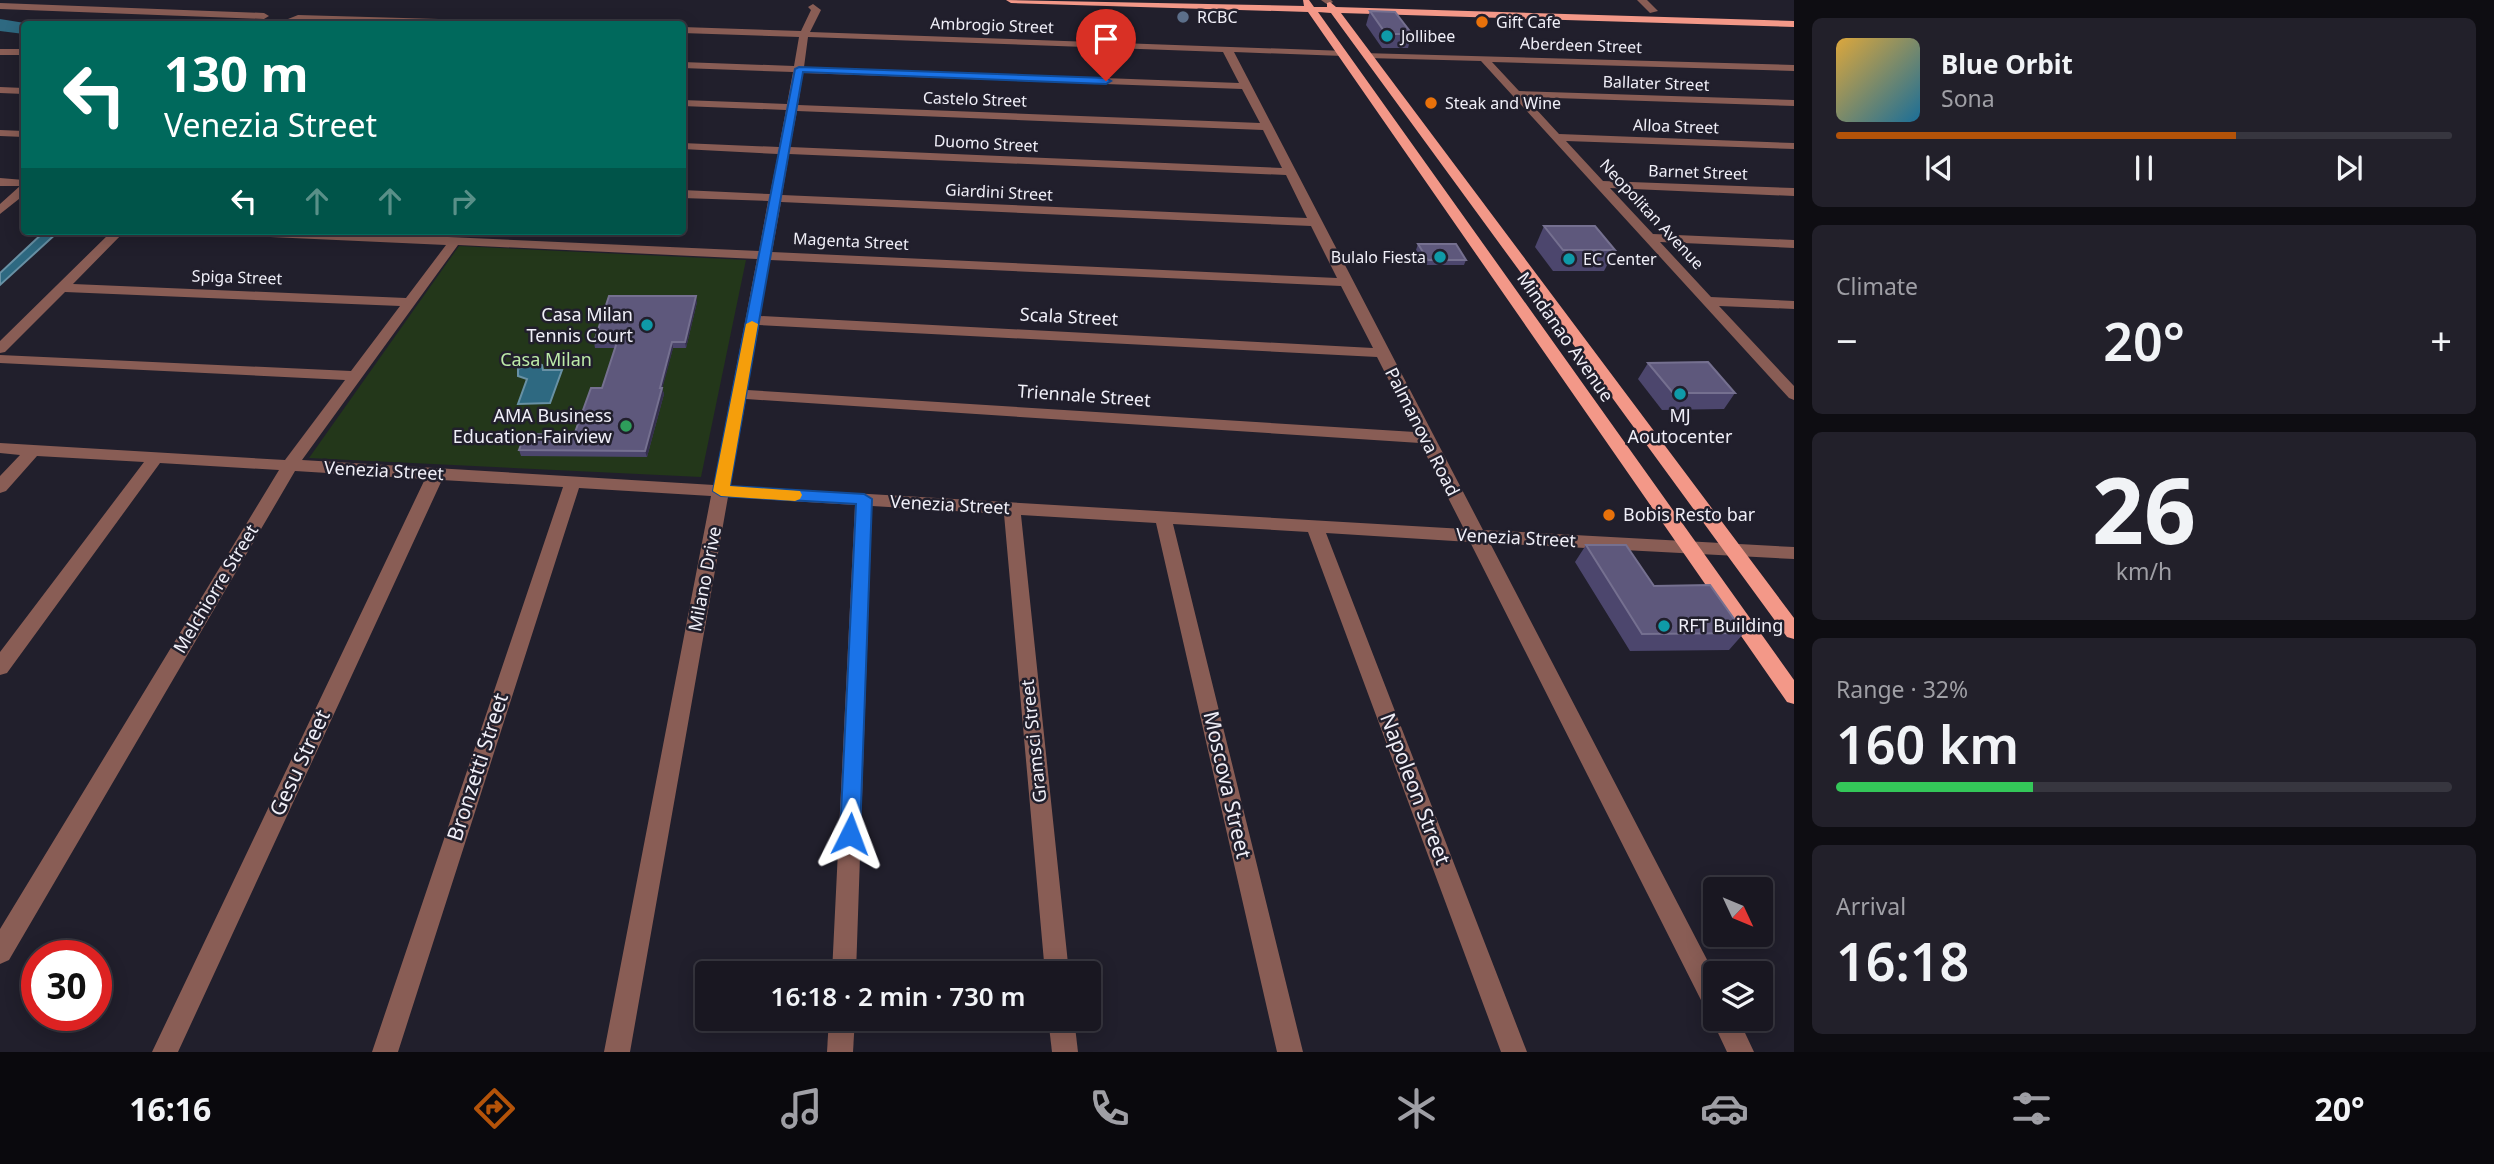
<!DOCTYPE html>
<html lang="en">
<head>
<meta charset="utf-8">
<style>
  :root { --surface:#191721; --page:#22202a; --text:#f1f3f6; --muted:#9f9fa5; --line:#37363f; --accent:#b45309 }
  body { margin:0; font-family:"Noto Sans",sans-serif; background:var(--page); color:var(--text); height:100vh; display:flex; flex-direction:column; font-size:26px; white-space:nowrap }
  * { box-sizing:border-box; margin:0 }
  p { font-size:23px; color:var(--muted) }
  .icon { flex:none; width:38px; height:38px; fill:none; stroke:currentColor; stroke-width:2; stroke-linecap:round; stroke-linejoin:round }
  .map { position:relative; flex:1; overflow:hidden }
  .panel { display:flex; flex-direction:column; gap:18px; padding:18px; background:#0e0d12; width:700px }
  .panel>* { flex:none }
  .guide { position:absolute; left:21px; top:21px; width:665px; height:214px; border-radius:7px; box-shadow:0 4px 18px #0003,0 0 0 2px var(--line); background:#00695c; color:#fff; overflow:hidden }
  .needle { width:46px; rotate:134deg }
  .fabs { position:absolute; left:1703px; top:877px; display:grid; gap:14px }
  .fabs a { display:grid; place-items:center; width:70px; height:70px; border-radius:7px; background:var(--surface); box-shadow:0 4px 18px #0003,0 0 0 2px var(--line); font-size:35px }
  .speed { position:absolute; left:21px; top:940px; display:flex; gap:14px; font-size:35px; font-weight:700; text-align:center }
  .speed>* { display:grid; place-content:center; width:91px; height:91px; border-radius:50%; background:var(--surface); box-shadow:0 4px 18px #0003,0 0 0 2px var(--line); line-height:1 }
  .speed .limit { border:10px solid #d22; background:#fff; color:#111 }
  .pin { position:absolute; display:grid; place-items:center; width:60px; height:60px; color:#fff; margin:-72px -30px; border-radius:50% 50% 50% 0; rotate:-45deg; box-shadow:0 0 7px #0007 }
  .pin .icon { rotate:45deg }
  .me { position:absolute; width:77px; margin:-38px; rotate:3deg; stroke-linejoin:round; filter:drop-shadow(0 0 5px #0008) }
  .turn { display:flex; align-items:center; gap:24px; height:147px; padding:0 28px; font-size:32px }
  .turn .icon { width:91px; height:91px; stroke-width:2.5 }
  .turn b { display:block; font-size:49px; line-height:60px }
  .lanes { display:flex; align-items:center; height:66px; padding:0 28px; background:#0003; justify-content:center; gap:35px; direction:ltr }
  .lanes .off { opacity:.35 }
  .big { font-size:52px; font-weight:600; line-height:1.1 }
  .panel .tile { flex:1; display:flex; flex-direction:column; justify-content:center; gap:10px; min-width:0; padding:0 24px; border-radius:10px; background:var(--page) }
  .panel .dial { align-items:center; gap:0 }
  .dial b { font-size:91px; line-height:1 }
  .song { display:flex; align-items:center; gap:21px }
  .cover { width:84px; height:84px; border-radius:10px; background:linear-gradient(135deg,hsl(40 70% 55%),hsl(200 70% 35%)) }
  .played { height:7px; border-radius:4px; background:linear-gradient(90deg,var(--accent) 65%,var(--line) 65%) }
  .keys { display:flex; justify-content:space-around; direction:ltr }
  .heat { display:flex; justify-content:space-between; align-items:center; font-size:38px; direction:ltr }
  .charge { height:10px; border-radius:5px; background:linear-gradient(90deg,#34c759 32%,var(--line) 0) }
  .trip { position:absolute; left:695px; top:961px; width:406px; height:70px; border-radius:7px; background:var(--surface); box-shadow:0 4px 18px #0003,0 0 0 2px var(--line); font-weight:600; line-height:70px; text-align:center }
  .tabs { display:flex; height:112px; justify-content:space-around; align-items:center; background:#0a090d; color:var(--muted) }
  .tabs .icon { width:49px; height:49px }
  .tabs .active { color:var(--accent) }
  .tabs b { font-size:32px; color:var(--text) }
  main { display:flex; flex:1; min-height:0 }
  .map>svg:first-child { display:block }
  .green { fill:#23371a }
  .water { fill:#2e6981; stroke:#6891a5; stroke-width:2 }
  .lines { fill:none; stroke-linecap:round; stroke-linejoin:round }
  .river { fill:#2e6981; fill-rule:evenodd }
  .minor { fill:#895d55; fill-rule:evenodd }
  .major { fill:#f39888; fill-rule:evenodd }
  .wall { fill:#4c466d }
  .shaded-wall { fill:#342f4d }
  .building { fill:#5e587c; stroke:#757090; stroke-width:2 }
  .route { fill:#1a73e8; stroke:#114b97; stroke-width:2 }
  .slow { fill:#f59e0b }
  .service-dot { fill:#5c6f8a; stroke:#211f2c; stroke-width:2.5 }
  .food-dot { fill:#e8710a; stroke:#211f2c; stroke-width:2.5 }
  .culture-dot { fill:#0f9aa8; stroke:#211f2c; stroke-width:2.5 }
  .leisure-dot { fill:#2e9e5b; stroke:#211f2c; stroke-width:2.5 }
  .labels { text-anchor:middle; stroke-width:5; stroke-linejoin:round; paint-order:stroke }
  .far-poi-label { font-size:16px; fill:#f0eff8; stroke:#211f2c; text-anchor:start }
  .far-street-label { font-size:16px; fill:#f0eff8; stroke:#211f2c }
  .poi-label { font-size:18px; fill:#f0eff8; stroke:#211f2c; text-anchor:end }
  .street-label { font-size:18px; fill:#f0eff8; stroke:#211f2c }
  .park-label { font-size:18px; fill:#bceba8; stroke:#211f2c }
  .near-street-label { font-size:21px; fill:#f0eff8; stroke:#211f2c }
</style>
</head>
<body>
<main>
<div class="map">
<svg width="1794" height="1052" viewBox="0 0 1794 1052">
  <rect width="100%" height="100%" fill="#211f2c"/>
  <polygon class="green" points="459,246 746,260 701,477 309,458"/>
  <g class="water">
    <polygon points="45,231 59,231 0,285 0,273"/>
    <polygon points="533,362 542,365 543,370 562,370 550,403 518,404 527,379 518,376 518,369"/>
  </g>
  <g class="lines">
    <polygon class="river" points="0,19 31,24 24,24 24,34 0,31"/>
    <g class="minor">
      <polygon points="1321,0 1331,0 1333,2 1328,5"/>
      <polygon points="1637,0 1647,0 1658,11 1650,13"/>
      <polygon points="0,3 264,13 269,16 264,19 0,9"/>
      <path d="M813 4 821 10 810 32 1346 51V55L1343 56 1234 52 1483 530 1794 547V559L1490 543 1715 975V1018H1738L1754 1052H1727L1711 1018 1713 1013 1706 1010 1470 542 1326 533 1527 1052H1501L1308 532 1173 524 1303 1052H1277L1156 523 1021 515 1069 973H1045L1004 514 872 506 856 973H832L855 505 728 497 630 1052H604L711 496 579 488 398 1052H372L563 487 442 480 178 1052H152L425 479 295 471 9 960 0 964V929L279 470 160 463 7 673 0 675V652L144 462 37 456 6 491 0 493V476L20 455 0 453V443L285 460 345 380 0 363V355L351 371 400 306 65 292 5 352 0 353V341L112 231H125L73 284 406 298 446 245 229 235 223 231H313L759 251 768 201 682 198V190L770 194 778 154 682 149V143L779 147 786 110 682 106V100L787 104 793 72 682 68V62L794 66 799 37 682 33V27L801 31 811 10 808 7ZM808 37 1223 52 1239 83 804 67ZM803 73 1242 89 1260 123 798 105ZM797 111 1263 130 1282 168 790 147ZM789 154 1286 175 1307 218 782 195ZM781 202 1311 226 1337 278 772 252ZM458 245 757 259 714 485 302 460ZM770 260 1341 286 1373 348 760 316ZM759 325 1377 357 1415 432 747 390ZM746 399 1420 443 1464 529 730 486Z"/>
      <polygon points="298,15 509,21 514,24 299,21 288,24 278,23"/>
      <rect x="0" y="49" width="24" height="6"/>
      <polygon points="1363,53 1794,65 1794,71 1492,62 1519,91 1794,100 1794,106 1525,97 1559,134 1794,143 1794,149 1566,141 1603,181 1794,188 1794,196 1610,188 1653,234 1794,240 1794,248 1660,242 1711,297 1794,301 1794,309 1719,306 1794,386 1794,400 1789,398 1481,61 1367,58 1363,57"/>
      <polygon points="0,87 24,88 24,94 0,93"/>
      <polygon points="0,130 24,131 24,137 0,136"/>
      <polygon points="0,178 24,180 24,195 0,214 0,204 20,186 0,186"/>
      <polygon points="829,1018 855,1018 853,1052 827,1052"/>
      <polygon points="1048,1018 1074,1018 1078,1052 1052,1052"/>
    </g>
    <polygon class="major" points="1006,0 1304,6 1303,0 1309,0 1314,7 1327,7 1327,3 1330,2 1336,7 1794,21 1794,27 1341,13 1794,618 1794,639 1787,637 1331,13 1318,12 1794,680 1794,704 1787,702 1308,12 1011,3"/>
  </g>
  <g class="wall">
    <polygon points="1370,11 1412,34 1408,48 1382,48 1366,25"/>
    <polygon points="1544,226 1615,250 1604,271 1553,271 1535,247"/>
    <polygon points="1418,244 1466,260 1464,265 1426,265 1416,250"/>
    <polygon points="697,302 686,348 673,348 662,388 664,394 647,457 521,456 519,450 574,435 602,388 615,348 595,348 594,342"/>
    <polygon points="1648,363 1735,393 1724,409 1662,410 1638,379"/>
    <polygon points="1586,545 1654,586 1744,633 1729,650 1630,651 1575,562"/>
  </g>
  <g class="shaded-wall">
    <polygon points="696,296 697,302 686,348 685,342"/>
    <polygon points="672,342 673,348 662,390 662,388 664,394 647,457 645,451"/>
  </g>
  <g class="building">
    <polygon points="1370,11 1395,12 1412,34 1386,34"/>
    <polygon points="1544,226 1595,226 1615,250 1563,250"/>
    <polygon points="1418,244 1456,244 1466,260 1428,260"/>
    <polygon points="609,296 696,296 685,342 672,342 660,388 662,388 645,451 519,450 525,434 574,435 591,388 602,388 617,342 594,342"/>
    <polygon points="1708,362 1735,393 1673,393 1648,363"/>
    <polygon points="1586,545 1626,545 1654,586 1710,585 1744,633 1642,634"/>
  </g>
  <polygon class="route" points="799,67 1106,78 1111,81 1106,84 803,72 730,486 864,494 872,499 860,834 857,840 850,843 843,840 840,834 856,504 721,496 713,491 795,69"/>
  <polygon class="slow" points="752,321 758,324 730,486 800,491 802,495 800,499 795,501 721,496 713,491 746,324"/>
  <circle class="service-dot" cx="1183" cy="17" r="7"/>
  <g class="food-dot">
    <circle cx="1482" cy="22" r="7"/>
    <circle cx="1431" cy="103" r="7"/>
    <circle cx="1609" cy="515" r="7"/>
  </g>
  <g class="culture-dot">
    <circle cx="1387" cy="36" r="7"/>
    <circle cx="1440" cy="257" r="7"/>
    <circle cx="1569" cy="259" r="7"/>
    <circle cx="647" cy="325" r="7"/>
    <circle cx="1680" cy="394" r="7"/>
    <circle cx="1664" cy="626" r="7"/>
  </g>
  <circle class="leisure-dot" cx="626" cy="426" r="7"/>
  <g class="labels">
    <g class="far-poi-label">
      <text x="1197" y="23">RCBC</text>
      <text x="1496" y="28">Gift Cafe</text>
      <text x="1401" y="42">Jollibee</text>
      <text x="1445" y="109">Steak and Wine</text>
      <text x="1426" y="263" text-anchor="end">Bulalo Fiesta</text>
      <text x="1583" y="265">EC Center</text>
    </g>
    <g class="far-street-label">
      <text transform="translate(992 25) rotate(2)" y="6">Ambrogio Street</text>
      <text transform="translate(1581 45) rotate(2)" y="6">Aberdeen Street</text>
      <text transform="translate(1656 83) rotate(2)" y="6">Ballater Street</text>
      <text transform="translate(975 99) rotate(2)" y="6">Castelo Street</text>
      <text transform="translate(1676 126) rotate(2)" y="6">Alloa Street</text>
      <text transform="translate(986 143) rotate(3)" y="6">Duomo Street</text>
      <text transform="translate(1698 172) rotate(2)" y="6">Barnet Street</text>
      <text transform="translate(999 192) rotate(3)" y="6">Giardini Street</text>
      <text transform="translate(1652 214) rotate(47)" y="6">Neopolitan Avenue</text>
      <text transform="translate(851 241) rotate(3)" y="6">Magenta Street</text>
      <text transform="translate(237 277) rotate(2)" y="6">Spiga Street</text>
    </g>
    <g class="poi-label">
      <text x="633" y="321">Casa Milan<tspan x="633" dy="21">Tennis Court</tspan></text>
      <text x="612" y="422">AMA Business<tspan x="612" dy="21">Education-Fairview</tspan></text>
      <text x="1680" y="422" text-anchor="middle">MJ<tspan x="1680" dy="21">Aoutocenter</tspan></text>
      <text x="1623" y="521" text-anchor="start">Bobis Resto bar</text>
      <text x="1678" y="632" text-anchor="start">RFT Building</text>
    </g>
    <g class="street-label">
      <text transform="translate(1069 317) rotate(3)" y="6">Scala Street</text>
      <text transform="translate(1565 337) rotate(55)" y="6">Mindanao Avenue</text>
      <text transform="translate(1084 396) rotate(4)" y="6">Triennale Street</text>
      <text transform="translate(1422 432) rotate(63)" y="6">Palmanova Road</text>
      <text transform="translate(384 471) rotate(3)" y="6">Venezia Street</text>
      <text transform="translate(950 505) rotate(3)" y="6">Venezia Street</text>
      <text transform="translate(1516 538) rotate(3)" y="6">Venezia Street</text>
      <text transform="translate(705 579) rotate(-79)" y="6">Milano Drive</text>
      <text transform="translate(216 589) rotate(-59)" y="6">Melchiorre Street</text>
      <text transform="translate(1034 741) rotate(-96)" y="6">Gramsci Street</text>
    </g>
    <g class="park-label">
      <text x="546" y="366">Casa Milan</text>
    </g>
    <g class="near-street-label">
      <text transform="translate(300 763) rotate(-65)" y="7">Gesu Street</text>
      <text transform="translate(478 767) rotate(-72)" y="7">Bronzetti Street</text>
      <text transform="translate(1227 785) rotate(77)" y="7">Moscova Street</text>
      <text transform="translate(1415 789) rotate(69)" y="7">Napoleon Street</text>
    </g>
  </g>
</svg>
<div class="fabs">
<a><svg class="needle" viewBox="-14 -14 28 28"><path d="M0-13l5 13h-10z" fill="#e53935"/><path d="M0 13l5-13h-10z" fill="#9f9fa5"/></svg></a>
<a><svg class="icon" aria-label="layers" viewBox="0 0 24 24"><path d="M12 4l9 5-9 5-9-5zM3 14l9 5 9-5"/></svg></a>
</div>
<div class="speed"><div class="limit">30</div></div>
<div class="pin" style="left:1106px;top:81px;background:#d93025"><svg class="icon" aria-label="arrive" viewBox="0 0 24 24"><path d="M6 21V4h12l-3 4 3 4H6"/></svg></div>
<svg class="me" style="left:850px;top:834px" viewBox="-20 -20 40 40"><path d="M0-17L14 15 0 8-14 15z" fill="#1a73e8" stroke="#fff" stroke-width="4"/></svg>
<div class="trip">16:18 · 2 min · 730 m</div>
<div class="guide">
<div class="turn"><svg class="icon" aria-label="left" viewBox="0 0 24 24"><path d="M17 20v-9H6M10 6l-5 5 5 5"/></svg><div><b>130 m</b>Venezia Street</div></div>
<div class="lanes"><svg class="icon" aria-label="left" viewBox="0 0 24 24"><path d="M17 20v-9H6M10 6l-5 5 5 5"/></svg><svg class="icon off" aria-label="ahead" viewBox="0 0 24 24"><path d="M12 20V5M6 11l6-6 6 6"/></svg><svg class="icon off" aria-label="ahead" viewBox="0 0 24 24"><path d="M12 20V5M6 11l6-6 6 6"/></svg><svg class="icon off" aria-label="right" viewBox="0 0 24 24"><path d="M7 20v-9h11M14 6l5 5-5 5"/></svg></div>
</div>
</div>
<section class="panel">
<div class="tile">
<div class="song"><i class="cover"></i><div><b>Blue Orbit</b><p>Sona</p></div></div>
<div class="played"></div>
<div class="keys"><svg class="icon" aria-label="previous" viewBox="0 0 24 24"><path d="M18 5L8 12l10 7zM5 5v14"/></svg><svg class="icon" aria-label="pause" viewBox="0 0 24 24"><path d="M8 5v14M16 5v14"/></svg><svg class="icon" aria-label="next" viewBox="0 0 24 24"><path d="M6 5l10 7-10 7zM19 5v14"/></svg></div>
</div>
<div class="tile"><p>Climate</p>
<div class="heat"><a>−</a><b class="big">20°</b><a>+</a></div>
</div>
<div class="tile dial"><b>26</b><p>km/h</p></div>
<div class="tile"><p>Range · 32%</p><b class="big">160 km</b><div class="charge"></div></div>
<div class="tile"><p>Arrival</p><b class="big">16:18</b></div>
</section>
</main>
<nav class="tabs">
<b>16:16</b>
<svg class="icon active" aria-label="directions" viewBox="0 0 24 24"><path d="M12 3l9 9-9 9-9-9zM9 14v-3h6M13 9l2 2-2 2"/></svg>
<svg class="icon" aria-label="music" viewBox="0 0 24 24"><path d="M9 18V5l10-2v13"/><circle cx="6" cy="18" r="3"/><circle cx="16" cy="16" r="3"/></svg>
<svg class="icon" aria-label="phone" viewBox="0 0 24 24"><path d="M5 4h4l2 5-3 2q2 4 5 5l2-3 5 2v4C11 20 4 13 5 4z"/></svg>
<svg class="icon" aria-label="climate" viewBox="0 0 24 24"><path d="M12 3v18M4 7l16 10M4 17L20 7"/></svg>
<svg class="icon" aria-label="car" viewBox="0 0 24 24"><path d="M5 17H2v-5l4-1 3-4h7l3 4 3 1v5h-3M9 17h6M6 11h13"/><circle cx="7" cy="17" r="2"/><circle cx="17" cy="17" r="2"/></svg>
<svg class="icon" aria-label="filters" viewBox="0 0 24 24"><path d="M4 7h16M4 17h16"/><circle cx="9" cy="7" r="2"/><circle cx="15" cy="17" r="2"/></svg>
<b>20°</b>
</nav>
</body>
</html>
